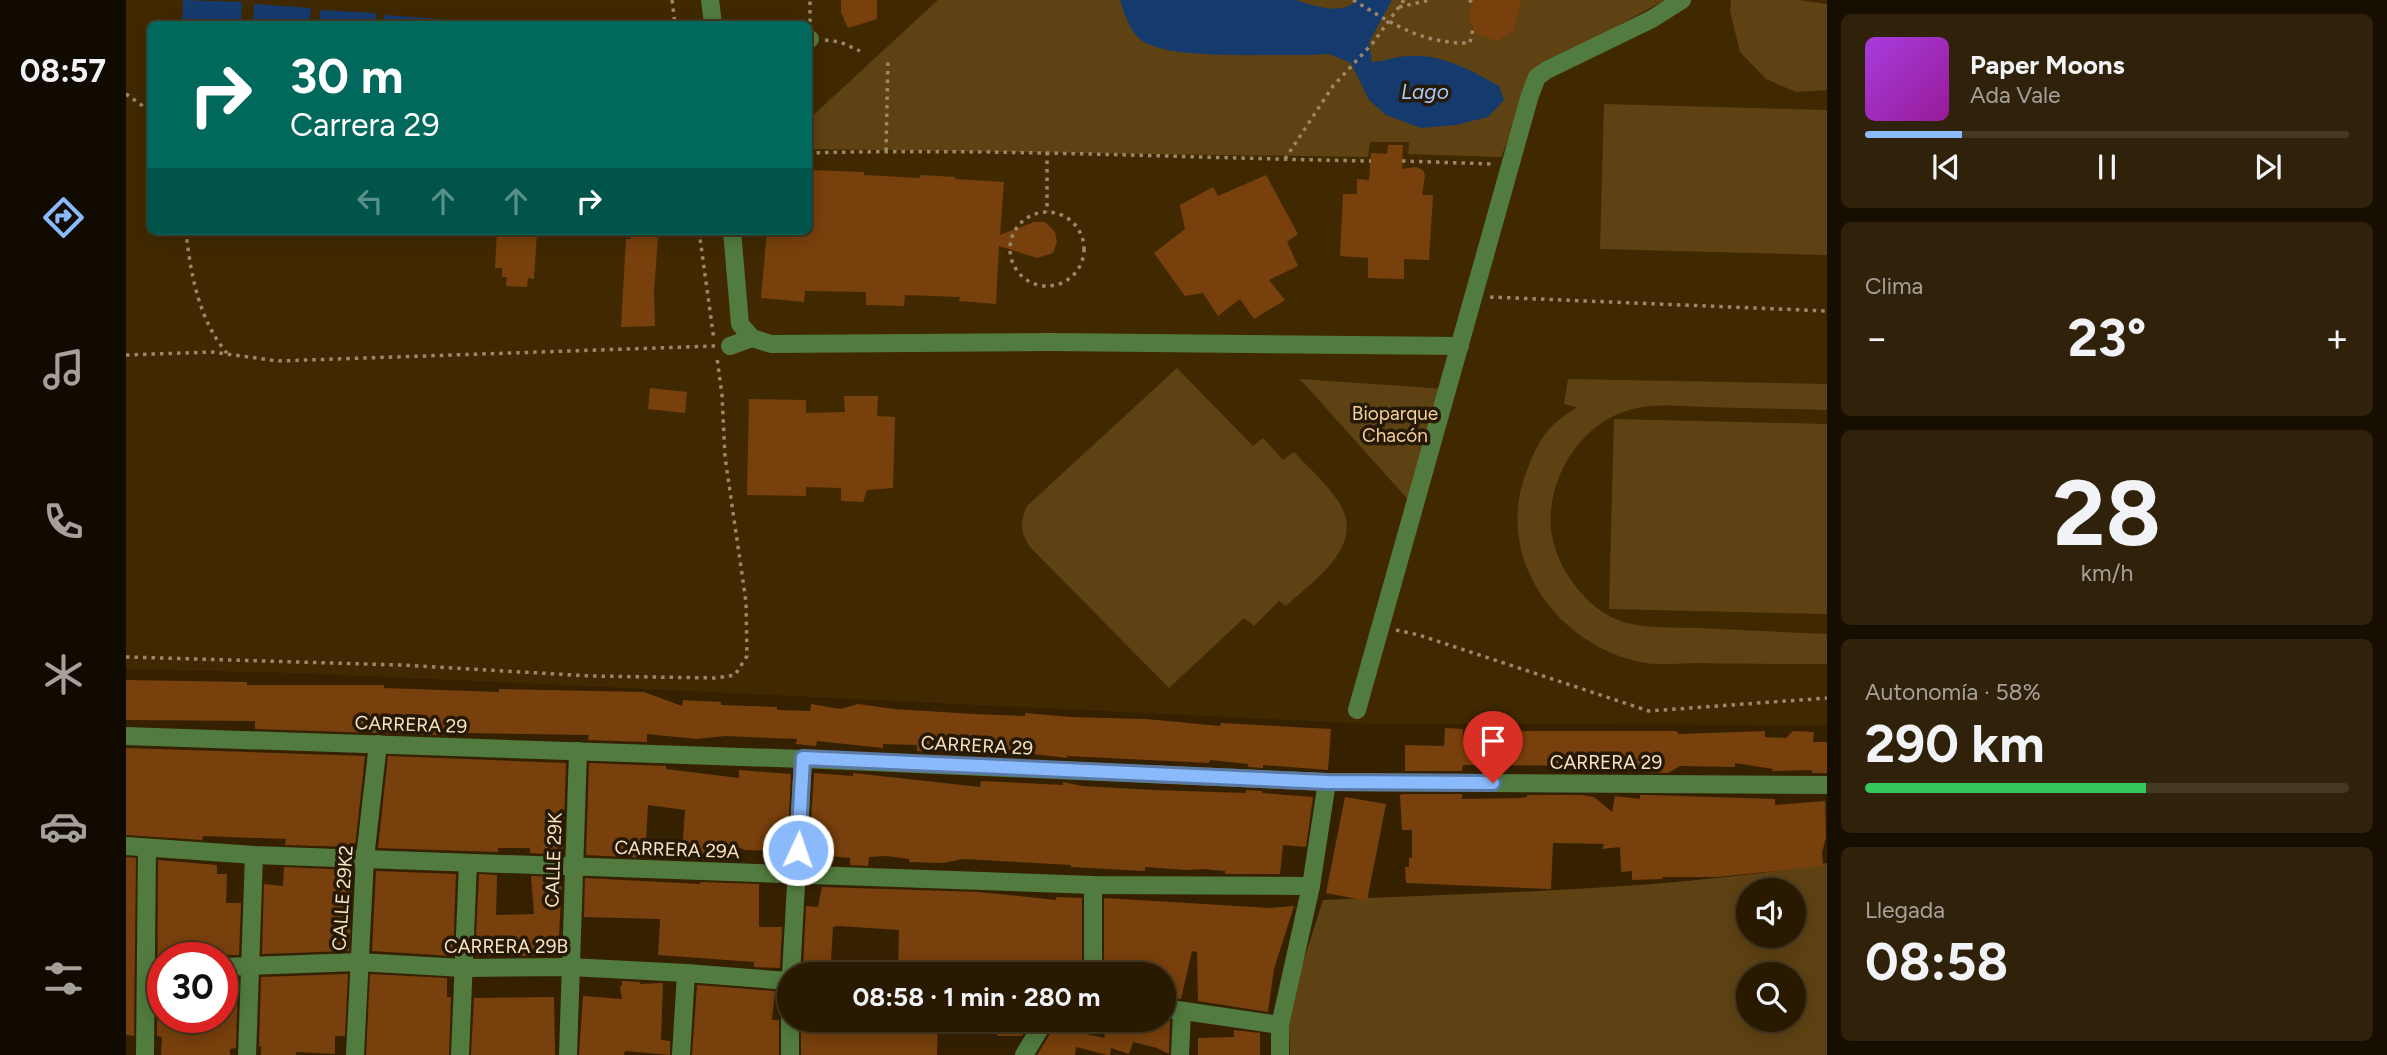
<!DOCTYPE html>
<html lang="es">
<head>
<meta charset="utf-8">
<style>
  :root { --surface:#281900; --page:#30220a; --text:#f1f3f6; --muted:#a5a099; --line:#443822; --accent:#8abafc }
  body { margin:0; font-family:Figtree,sans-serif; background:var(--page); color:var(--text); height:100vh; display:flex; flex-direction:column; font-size:26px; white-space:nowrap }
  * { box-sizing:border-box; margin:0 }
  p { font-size:23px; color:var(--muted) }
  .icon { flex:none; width:38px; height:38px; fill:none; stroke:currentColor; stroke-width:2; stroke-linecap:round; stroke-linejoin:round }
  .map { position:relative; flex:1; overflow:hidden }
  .drawer { display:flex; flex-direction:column; gap:14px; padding:14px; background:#160e00; width:560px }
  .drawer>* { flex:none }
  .guide { position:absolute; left:21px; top:21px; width:665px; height:214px; border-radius:10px; box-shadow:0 4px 18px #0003,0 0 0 2px var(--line); background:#00695c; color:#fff; overflow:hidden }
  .tools { position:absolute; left:1610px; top:878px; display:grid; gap:14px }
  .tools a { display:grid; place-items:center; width:70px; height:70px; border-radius:50%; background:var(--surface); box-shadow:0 4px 18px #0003,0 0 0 2px var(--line); font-size:35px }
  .speed { position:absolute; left:21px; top:942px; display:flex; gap:14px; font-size:35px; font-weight:700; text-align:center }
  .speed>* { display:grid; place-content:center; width:91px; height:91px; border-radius:50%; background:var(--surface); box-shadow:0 4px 18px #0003,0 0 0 2px var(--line); line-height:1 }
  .speed .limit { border:10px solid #d22; background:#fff; color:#111 }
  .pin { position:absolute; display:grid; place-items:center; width:60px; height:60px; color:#fff; margin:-72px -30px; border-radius:50% 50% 50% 0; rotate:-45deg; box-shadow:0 0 7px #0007 }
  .pin .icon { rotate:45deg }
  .me { position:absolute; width:77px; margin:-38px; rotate:3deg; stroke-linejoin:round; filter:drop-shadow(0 0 5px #0008) }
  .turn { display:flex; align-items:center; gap:24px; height:147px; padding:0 28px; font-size:32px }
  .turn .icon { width:91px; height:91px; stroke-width:2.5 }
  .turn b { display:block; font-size:49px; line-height:60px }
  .lanes { display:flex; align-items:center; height:66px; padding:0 28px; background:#0003; justify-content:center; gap:35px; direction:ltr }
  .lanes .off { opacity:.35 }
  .big { font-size:52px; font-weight:700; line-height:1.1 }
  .drawer .widget { flex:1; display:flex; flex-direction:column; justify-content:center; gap:10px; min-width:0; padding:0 24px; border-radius:10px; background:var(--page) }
  .drawer .dial { align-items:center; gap:0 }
  .dial b { font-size:91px; line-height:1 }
  .song { display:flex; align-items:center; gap:21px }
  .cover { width:84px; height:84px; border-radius:10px; background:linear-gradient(135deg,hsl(280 70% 55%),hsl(300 70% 35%)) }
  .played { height:7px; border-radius:4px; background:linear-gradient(90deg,var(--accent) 20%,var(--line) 20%) }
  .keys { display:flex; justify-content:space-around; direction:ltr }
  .heat { display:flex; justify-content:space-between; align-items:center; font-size:38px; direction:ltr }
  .charge { height:10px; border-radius:5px; background:linear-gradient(90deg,#34c759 58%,var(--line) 0) }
  .trip { position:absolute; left:651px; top:962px; width:399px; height:70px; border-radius:35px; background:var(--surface); box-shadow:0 4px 18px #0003,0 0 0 2px var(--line); font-weight:700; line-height:70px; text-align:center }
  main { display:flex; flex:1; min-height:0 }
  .dock { display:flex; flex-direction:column; width:126px; justify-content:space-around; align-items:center; background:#100a00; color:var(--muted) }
  .dock .icon { width:49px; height:49px }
  .dock .current { color:var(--accent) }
  .dock b { font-size:32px; color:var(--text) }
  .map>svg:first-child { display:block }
  .built { fill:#402900; fill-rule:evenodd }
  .green { fill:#5e4213; fill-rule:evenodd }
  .water { fill:#153b6e }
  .building { fill:#78400c }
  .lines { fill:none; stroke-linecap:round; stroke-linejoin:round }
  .path { stroke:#9d8768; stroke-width:3.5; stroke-dasharray:3.5 5; stroke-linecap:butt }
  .minor { stroke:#527c3f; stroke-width:18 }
  .route-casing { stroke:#5a79a4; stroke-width:18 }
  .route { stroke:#8abafc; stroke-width:12 }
  .labels { text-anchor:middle; stroke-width:7; stroke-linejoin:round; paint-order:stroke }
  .park-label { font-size:19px; fill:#f5d29e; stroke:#261905 }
  .street-label { font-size:19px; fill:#f9e3c4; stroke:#261905 }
  .water-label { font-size:21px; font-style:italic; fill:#a7c9f9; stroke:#261905 }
</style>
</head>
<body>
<main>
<nav class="dock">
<b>08:57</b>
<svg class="icon current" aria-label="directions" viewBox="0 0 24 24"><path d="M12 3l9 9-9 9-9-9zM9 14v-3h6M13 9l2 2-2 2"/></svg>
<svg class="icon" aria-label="music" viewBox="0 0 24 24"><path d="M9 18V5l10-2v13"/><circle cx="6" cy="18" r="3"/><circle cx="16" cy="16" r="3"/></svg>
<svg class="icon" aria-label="phone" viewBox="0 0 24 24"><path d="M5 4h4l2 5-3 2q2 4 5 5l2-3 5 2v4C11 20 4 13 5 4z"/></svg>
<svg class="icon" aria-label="climate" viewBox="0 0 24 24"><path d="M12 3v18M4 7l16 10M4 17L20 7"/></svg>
<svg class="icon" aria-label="car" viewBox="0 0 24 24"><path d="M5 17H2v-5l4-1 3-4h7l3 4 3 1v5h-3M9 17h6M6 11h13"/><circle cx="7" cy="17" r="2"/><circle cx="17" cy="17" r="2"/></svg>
<svg class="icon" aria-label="filters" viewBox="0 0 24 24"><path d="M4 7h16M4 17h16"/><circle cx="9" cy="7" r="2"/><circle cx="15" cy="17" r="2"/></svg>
</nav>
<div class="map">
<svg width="1701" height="1055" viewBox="0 0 1701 1055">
  <rect width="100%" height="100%" fill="#352100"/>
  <path class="built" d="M0 0H1701V725L1246 724 417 684 168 673 0 669ZM24 24H682V231H24Z"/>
  <g class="green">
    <polygon points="812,0 1539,0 1411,69 1375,157 1282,154 1283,142 1244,142 1242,157 683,149 683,119"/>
    <polygon points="1605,0 1673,0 1701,4 1701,90 1670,92 1640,79 1614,52 1604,11"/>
    <polygon points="1478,104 1701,110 1701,255 1474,249"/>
    <path d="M1051 368 1127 446 1137 438 1157 460 1168 452C1183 468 1200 483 1212 501 1242 545 1188 580 1160 606L1153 601 1128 626 1118 618 1043 688 904 547C894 533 894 521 901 506Z"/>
    <polygon points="1174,379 1320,389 1286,504"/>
    <path d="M1442 379 1701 384V410C1660 409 1620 408 1579 407 1553 406 1525 403 1500 411 1453 426 1421 479 1425 528 1428 562 1454 601 1485 617 1511 630 1545 627 1574 628 1616 630 1659 632 1701 634V664C1658 664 1615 664 1573 663 1554 663 1532 666 1514 662 1430 644 1368 557 1400 473 1406 457 1413 439 1426 426 1433 419 1443 413 1451 407L1438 404Z"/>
    <polygon points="1488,419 1701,424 1701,614 1483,609"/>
    <path d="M1701 863V1055H1164L1162 1009 1197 900C1365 892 1535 891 1701 863ZM1622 891H1668V936H1622ZM1622 975H1668V1020H1622Z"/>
  </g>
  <g class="water">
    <polygon points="57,0 116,2 115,24 56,24"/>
    <path d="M994 0H1170C1187 6 1217 16 1231 0H1266L1243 42 1246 62C1256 62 1264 58 1273 57 1310 51 1341 68 1373 86L1378 100 1362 117 1330 125 1295 128 1260 115 1243 100 1225 63 1203 54 1182 55C1143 54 1049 60 1018 42 1004 33 999 15 994 0Z"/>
    <polygon points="128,4 185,8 183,24 127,24"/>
    <polygon points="194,10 250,13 249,24 193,24"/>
    <polygon points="258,15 315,19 314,24 257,24"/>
  </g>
  <g class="building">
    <polygon points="715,0 751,0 751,19 722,28 715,12"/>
    <polygon points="1347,0 1396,0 1387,31 1371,41 1350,34 1342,16"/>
    <polygon points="1262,145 1277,145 1276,169 1290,167 1297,170 1299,176 1296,195 1307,195 1303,260 1278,259 1278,279 1242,278 1242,258 1214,256 1217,194 1231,194 1231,179 1243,180 1245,153 1261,154"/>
    <polygon points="682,170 738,172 738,175 794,178 794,175 829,177 829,179 878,182 874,235 908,222 919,222 929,232 931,242 927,253 911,258 873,246 870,304 833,301 834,297 779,295 778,306 740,305 740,292 679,291 678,302 635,298 641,231 682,231"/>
    <polygon points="1140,175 1172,234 1161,242 1172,266 1143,280 1159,300 1128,319 1114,299 1092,316 1077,293 1059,296 1028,253 1059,229 1054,205 1087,187 1092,196"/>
    <polygon points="371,231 411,231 408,279 402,278 401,287 380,286 381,277 376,277 376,268 369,268"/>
    <polygon points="505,231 527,231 527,237 532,238 528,291 529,326 495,327 500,239 505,239"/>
    <polygon points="524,388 561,392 559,413 522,409"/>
    <polygon points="718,396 752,396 751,416 769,417 767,488 741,490 737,502 715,501 715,488 680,487 680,496 621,495 623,399 680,400 680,413 719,412"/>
    <polygon points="0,680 121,682 121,685 258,685 258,688 373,692 373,689 518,692 556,706 557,700 595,702 595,705 651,707 651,710 684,711 685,704 714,709 732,704 768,709 848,714 899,716 899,713 945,717 1020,719 1094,726 1095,723 1205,729 1202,770 1137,765 1137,768 1122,767 1122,764 1084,760 1083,763 941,756 941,758 864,749 864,751 807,748 807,752 791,751 791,745 757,744 757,748 691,741 690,746 670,744 671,739 599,736 571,739 521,734 521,742 462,740 463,735 339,733 339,736 129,729 129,721 0,720"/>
    <polygon points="1319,728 1337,729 1337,742 1380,742 1384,732 1402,731 1550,731 1553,734 1639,731 1639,737 1660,738 1667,731 1688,732 1687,742 1701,742 1701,773 1686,773 1686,770 1646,771 1647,769 1609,763 1609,767 1554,766 1542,773 1512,772 1512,767 1372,765 1337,765 1336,771 1279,771 1279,745 1318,746"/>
    <polygon points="0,748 239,756 229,847 159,845 160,839 77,836 76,840 0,835"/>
    <polygon points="262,756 440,763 437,855 404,853 404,848 372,848 372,852 252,848"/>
    <polygon points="463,763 540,766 540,769 613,778 613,770 665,774 661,851 619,850 605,844 604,861 575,860 576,853 556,852 559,810 522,805 519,858 460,855"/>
    <polygon points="688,773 727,776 727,773 854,787 855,781 937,785 937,782 956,786 1027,790 1120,793 1120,790 1136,791 1136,793 1187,797 1180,847 1157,845 1154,874 1099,874 1099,871 1077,869 1060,870 1019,867 1019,871 945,867 945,865 837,859 817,863 783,862 783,859 760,856 743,857 742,866 724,865 724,858 683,854"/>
    <polygon points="1278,794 1336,794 1336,799 1395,798 1401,797 1401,795 1456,795 1468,797 1486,812 1489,796 1514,799 1514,795 1524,795 1649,799 1649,805 1699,801 1700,837 1696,853 1697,866 1591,877 1537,877 1536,879 1506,880 1506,871 1495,872 1494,847 1476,849 1478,844 1427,843 1425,889 1280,883 1279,867 1283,867 1283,858 1286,858 1286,830 1276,830 1274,795"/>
    <polygon points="1219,797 1260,804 1241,901 1200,893"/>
    <polygon points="0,857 10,858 8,1036 0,1035"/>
    <polygon points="32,860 91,865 91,874 101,874 100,903 115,903 113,955 37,954 37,1017 96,1019 96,978 112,978 110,1048 104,1049 104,1055 35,1055 36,1037 31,1036"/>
    <polygon points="158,867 227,870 223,951 136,954 138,884 157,886"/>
    <polygon points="250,871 330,874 327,956 246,951"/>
    <polygon points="353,874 371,875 370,915 408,914 405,876 436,877 432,956 349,956"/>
    <polygon points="459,878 574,884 574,882 633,884 633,927 656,927 654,968 628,967 628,962 532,955 534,919 458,917"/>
    <polygon points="696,887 853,892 930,900 930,897 956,898 956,975 914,975 885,971 885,975 865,975 865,973 827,970 826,972 772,970 773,930 713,926 707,927 705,961 693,960 692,969 677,969 680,906 692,907"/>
    <polygon points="978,898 1144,908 1168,906 1148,969 1142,1012 1072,1001 1071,952 1066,951 1055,999 1038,997 1038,975 978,975"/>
    <polygon points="222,974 219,1036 209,1036 209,1054 170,1052 170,1055 135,1055 135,1046 133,1047 135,977"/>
    <polygon points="244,974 321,978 321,997 325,997 323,1055 240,1055"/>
    <polygon points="496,981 514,982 514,984 537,983 535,1040 544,1041 544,1055 499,1051 498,1055 453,1055 457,996 496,999 494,986 496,986"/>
    <polygon points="571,985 649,991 646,1020 653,1020 653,1055 566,1055"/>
    <polygon points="428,997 429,1055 345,1055 348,998"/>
    <polygon points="675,1020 812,1020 811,1055 675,1055"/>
    <polygon points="875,1020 899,1020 905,1022 896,1036 871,1036"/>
    <polygon points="982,1020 1022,1032 1025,1020 1044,1020 1043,1054 1031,1048 1007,1042 1003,1054 985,1048 984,1055 981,1055 950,1047 949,1055 911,1055 928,1027 978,1038"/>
    <polygon points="1108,1030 1134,1033 1134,1055 1072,1055 1072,1038 1108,1037"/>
  </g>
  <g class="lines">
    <g class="path">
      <polyline points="546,0 549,24"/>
      <path d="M1227 0C1267 24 1296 44 1344 43L1347 28"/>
      <polyline points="1343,0 1346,2"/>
      <polyline points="1273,7 1304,0"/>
      <polyline points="684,22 684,0"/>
      <polyline points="699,40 714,42 734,51"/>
      <polyline points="0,94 24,111"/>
      <polyline points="760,151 762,58"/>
      <polyline points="921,152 921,212"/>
      <path d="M682 153C870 148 1057 158 1245 161"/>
      <polyline points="1159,159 1207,86 1246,44 1278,0"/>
      <polyline points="1276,161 1367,164"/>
      <circle cx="921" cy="249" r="37"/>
      <path d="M60 231C64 272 73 321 101 353"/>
      <polyline points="573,231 588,340"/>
      <polyline points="1364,297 1701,311"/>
      <polyline points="0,355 86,352 152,361 589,346"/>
      <polyline points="1270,630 1293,635 1523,711 1701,698"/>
      <polyline points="0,657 276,665 465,676 589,678 609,675 621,656 620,602 599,457 596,395 591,358"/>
    </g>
    <g class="minor">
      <polyline points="584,0 587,24"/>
      <polyline points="682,40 684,39"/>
      <polyline points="606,231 614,324 626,338 645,344 925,342 1334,346"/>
      <polyline points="604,346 626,338"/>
      <polyline points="1231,710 1404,95 1411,77 1421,70 1526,19 1556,0"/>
      <polyline points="0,736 677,759 1201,782 1701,785"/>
      <polyline points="0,846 128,855 967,885 1185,886"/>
      <polyline points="96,967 232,962 337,968 444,967 560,973 663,981"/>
      <polyline points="665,975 677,759"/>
      <polyline points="967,975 967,885"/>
      <polyline points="1038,1008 1154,1025"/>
      <polyline points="19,1055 21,848"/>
      <polyline points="121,1055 128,855"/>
      <polyline points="229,1055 239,858 252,744"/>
      <polyline points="334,1055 342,863"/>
      <polyline points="442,1055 452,751"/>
      <polyline points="555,1055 560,973"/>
      <polyline points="664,1055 664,1020"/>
      <polyline points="898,1055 919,1020"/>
      <polyline points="1054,1055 1056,1011"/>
      <polyline points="1154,1055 1154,1025 1185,886 1201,782"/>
    </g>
  </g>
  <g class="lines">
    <defs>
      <polyline id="route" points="672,850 677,758 1201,782 1367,783"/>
    </defs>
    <use href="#route" class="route-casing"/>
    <use href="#route" class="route"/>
  </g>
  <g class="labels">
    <g class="park-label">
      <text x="1269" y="420">Bioparque<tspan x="1269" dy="22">Chacón</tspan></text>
    </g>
    <g class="street-label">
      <text transform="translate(285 724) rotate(2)" y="7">CARRERA 29</text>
      <text transform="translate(851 745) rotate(3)" y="7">CARRERA 29</text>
      <text x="1480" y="769">CARRERA 29</text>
      <text transform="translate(551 849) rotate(2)" y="7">CARRERA 29A</text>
      <text transform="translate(427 860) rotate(-88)" y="7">CALLE 29K</text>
      <text transform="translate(216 898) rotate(-86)" y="7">CALLE 29K2</text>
      <text x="380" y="953">CARRERA 29B</text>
    </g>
    <g class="water-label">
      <text x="1299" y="99">Lago</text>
    </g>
  </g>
</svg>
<div class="tools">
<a><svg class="icon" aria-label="sound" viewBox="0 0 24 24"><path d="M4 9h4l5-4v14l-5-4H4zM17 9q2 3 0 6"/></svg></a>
<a><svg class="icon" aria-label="search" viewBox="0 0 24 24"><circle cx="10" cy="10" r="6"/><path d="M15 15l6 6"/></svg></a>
</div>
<div class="speed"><div class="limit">30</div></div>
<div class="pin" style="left:1367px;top:783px;background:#d93025"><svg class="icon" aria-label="arrive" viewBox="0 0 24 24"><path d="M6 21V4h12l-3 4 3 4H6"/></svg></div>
<svg class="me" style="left:672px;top:850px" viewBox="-20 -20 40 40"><circle r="17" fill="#8abafc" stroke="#fff" stroke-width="3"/><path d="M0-11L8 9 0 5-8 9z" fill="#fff"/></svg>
<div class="trip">08:58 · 1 min · 280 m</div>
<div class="guide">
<div class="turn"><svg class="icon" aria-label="right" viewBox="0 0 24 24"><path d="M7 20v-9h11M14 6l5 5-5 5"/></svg><div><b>30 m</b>Carrera 29</div></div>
<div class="lanes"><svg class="icon off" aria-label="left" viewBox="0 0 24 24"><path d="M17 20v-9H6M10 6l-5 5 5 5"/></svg><svg class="icon off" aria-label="ahead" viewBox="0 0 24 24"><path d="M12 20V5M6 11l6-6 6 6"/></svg><svg class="icon off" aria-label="ahead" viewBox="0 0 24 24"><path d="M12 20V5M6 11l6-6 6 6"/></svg><svg class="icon" aria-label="right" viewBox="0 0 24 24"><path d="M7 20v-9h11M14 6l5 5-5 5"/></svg></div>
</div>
</div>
<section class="drawer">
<div class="widget">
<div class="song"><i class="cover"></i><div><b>Paper Moons</b><p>Ada Vale</p></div></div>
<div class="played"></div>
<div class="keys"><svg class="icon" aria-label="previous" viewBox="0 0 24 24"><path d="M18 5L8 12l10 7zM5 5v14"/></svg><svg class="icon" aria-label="pause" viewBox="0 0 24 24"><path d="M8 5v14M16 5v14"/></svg><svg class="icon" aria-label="next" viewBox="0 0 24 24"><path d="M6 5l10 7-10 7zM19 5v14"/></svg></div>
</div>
<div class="widget"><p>Clima</p>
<div class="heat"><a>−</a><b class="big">23°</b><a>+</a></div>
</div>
<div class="widget dial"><b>28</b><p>km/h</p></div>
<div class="widget"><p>Autonomía · 58%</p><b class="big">290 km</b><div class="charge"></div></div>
<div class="widget"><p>Llegada</p><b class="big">08:58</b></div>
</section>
</main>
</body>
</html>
